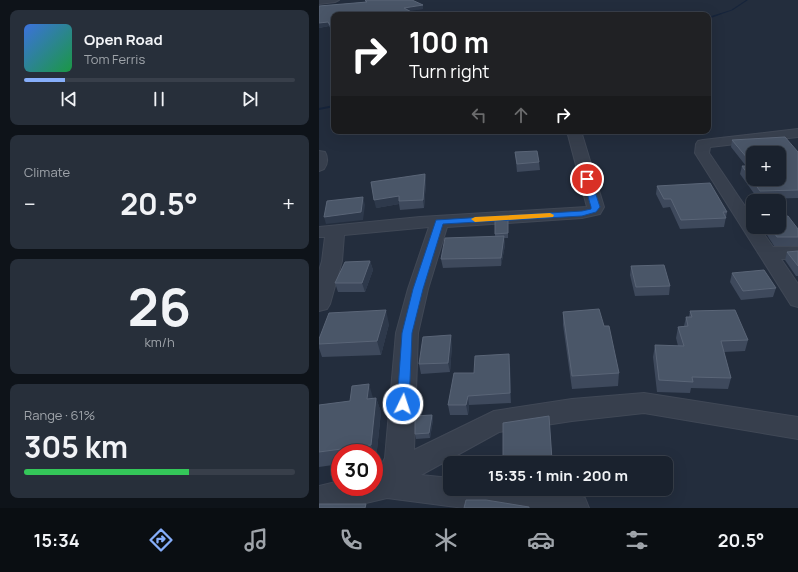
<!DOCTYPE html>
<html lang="en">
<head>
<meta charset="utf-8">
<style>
  :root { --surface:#1a222e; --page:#272f3a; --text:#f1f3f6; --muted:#9fa4aa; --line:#383f4a; --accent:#86aefa }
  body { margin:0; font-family:Manrope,sans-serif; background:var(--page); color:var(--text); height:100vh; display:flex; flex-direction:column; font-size:15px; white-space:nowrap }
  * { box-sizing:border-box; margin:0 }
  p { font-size:13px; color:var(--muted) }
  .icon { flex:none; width:22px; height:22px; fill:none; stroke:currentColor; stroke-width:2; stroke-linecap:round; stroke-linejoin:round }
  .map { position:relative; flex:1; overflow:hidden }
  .side { display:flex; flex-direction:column; gap:10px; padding:10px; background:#0e1319; width:319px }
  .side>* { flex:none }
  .top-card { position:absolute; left:12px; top:12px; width:380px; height:122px; border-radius:8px; box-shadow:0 4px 16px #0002,0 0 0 1px var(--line); background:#202124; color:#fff; overflow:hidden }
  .tools { position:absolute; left:427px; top:146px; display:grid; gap:8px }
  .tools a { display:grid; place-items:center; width:40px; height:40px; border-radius:8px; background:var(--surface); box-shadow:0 4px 16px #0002,0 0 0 1px var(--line); font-size:20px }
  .speed { position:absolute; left:12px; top:444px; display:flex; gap:8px; font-size:20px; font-weight:700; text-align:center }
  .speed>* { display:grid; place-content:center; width:52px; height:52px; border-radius:50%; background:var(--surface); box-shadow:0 4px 16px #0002,0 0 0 1px var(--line); line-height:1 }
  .speed .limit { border:6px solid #d22; background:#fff; color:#111 }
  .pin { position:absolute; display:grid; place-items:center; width:34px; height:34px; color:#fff; margin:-17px; border:2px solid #fff; border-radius:50%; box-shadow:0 1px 4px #0007 }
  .me { position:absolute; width:44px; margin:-22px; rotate:4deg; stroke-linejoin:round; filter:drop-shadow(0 0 3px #0008) }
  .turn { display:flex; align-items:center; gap:14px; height:84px; padding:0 12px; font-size:18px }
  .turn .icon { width:52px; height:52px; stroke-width:2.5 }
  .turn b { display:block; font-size:28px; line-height:34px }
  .lanes { display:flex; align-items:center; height:38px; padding:0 12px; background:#0003; justify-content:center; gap:20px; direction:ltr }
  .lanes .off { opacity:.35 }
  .big { font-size:30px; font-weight:700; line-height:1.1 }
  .side .tile { flex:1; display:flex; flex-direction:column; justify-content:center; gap:6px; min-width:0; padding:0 14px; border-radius:8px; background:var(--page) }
  .side .dial { align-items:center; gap:0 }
  .dial b { font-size:52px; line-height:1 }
  .song { display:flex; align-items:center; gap:12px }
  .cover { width:48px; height:48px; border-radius:6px; background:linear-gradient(135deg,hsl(220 70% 55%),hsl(140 70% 35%)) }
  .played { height:4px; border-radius:2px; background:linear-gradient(90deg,var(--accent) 15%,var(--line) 15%) }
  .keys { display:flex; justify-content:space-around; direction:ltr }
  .heat { display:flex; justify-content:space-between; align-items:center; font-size:22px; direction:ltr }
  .charge { height:6px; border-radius:3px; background:linear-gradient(90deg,#34c759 61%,var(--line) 0) }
  .trip { position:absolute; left:124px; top:456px; width:230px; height:40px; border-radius:8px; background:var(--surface); box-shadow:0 4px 16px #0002,0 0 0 1px var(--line); font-weight:700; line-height:40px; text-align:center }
  .dock { display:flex; height:64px; justify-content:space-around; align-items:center; background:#0a0e12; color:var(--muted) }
  .dock .icon { width:28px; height:28px }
  .dock .on { color:var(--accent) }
  .dock b { font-size:18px; color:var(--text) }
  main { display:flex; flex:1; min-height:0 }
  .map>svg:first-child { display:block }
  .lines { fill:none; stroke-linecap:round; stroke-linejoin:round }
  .stream { fill:#16243b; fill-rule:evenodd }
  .minor-casing { stroke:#404856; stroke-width:2 }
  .minor { fill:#373f4d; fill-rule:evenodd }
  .wall { fill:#3e495c }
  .shaded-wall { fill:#2e394b }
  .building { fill:#4a5668; stroke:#5a6577 }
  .route { fill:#1a73e8; stroke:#114b97 }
  .slow { fill:#f59e0b }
</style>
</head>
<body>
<main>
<section class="side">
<div class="tile">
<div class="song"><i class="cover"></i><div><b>Open Road</b><p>Tom Ferris</p></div></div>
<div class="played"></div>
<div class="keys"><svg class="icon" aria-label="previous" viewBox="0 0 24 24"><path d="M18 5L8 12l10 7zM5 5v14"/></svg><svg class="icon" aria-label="pause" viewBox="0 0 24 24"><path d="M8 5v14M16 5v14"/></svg><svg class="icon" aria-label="next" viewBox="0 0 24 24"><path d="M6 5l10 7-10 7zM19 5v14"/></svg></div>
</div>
<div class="tile"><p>Climate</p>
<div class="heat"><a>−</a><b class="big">20.5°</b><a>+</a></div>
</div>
<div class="tile dial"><b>26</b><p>km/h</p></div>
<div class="tile"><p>Range · 61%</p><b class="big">305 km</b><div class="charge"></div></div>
</section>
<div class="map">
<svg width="479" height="508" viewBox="0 0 479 508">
  <rect width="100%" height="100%" fill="#232d3d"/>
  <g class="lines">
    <g class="stream">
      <polygon points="427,0 429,0 414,10 389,19 389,17 412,10"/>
      <polygon points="15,105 15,107 0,110 0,108"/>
    </g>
    <defs>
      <g id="minor">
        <polygon points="0,0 20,0 16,2 0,4"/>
        <polygon points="479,129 479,137 391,147 390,153 434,218 434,227 440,227 454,247 479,247 479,259 462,259 479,284 479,307 472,305 376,153 377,144 379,141 384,140"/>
        <path d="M248 131H262L285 207 281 214 263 218 128 227 109 289 99 333 95 450 175 411 253 399 325 393 479 417V439L325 413 253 421 180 432 102 475 131 478V489C170 489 231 483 266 498L270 508H145L68 498 26 508H0V486L21 481V487H55V473L59 472 66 458 77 333 89 289 110 227 25 235 23 261 11 304 8 309 0 311V271L3 261 6 237H0V227L101 217 268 207Z"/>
        <path d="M0 151 6 152C9 157 9 164 5 169L0 171Z"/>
      </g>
    </defs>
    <use href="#minor" class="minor-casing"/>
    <use href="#minor" class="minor"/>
  </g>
  <g class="wall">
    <polygon points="46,0 104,9 15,15 15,34 10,26 0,28 0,6 46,2"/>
    <polygon points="413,140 479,152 479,198 439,199 421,174 423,166 427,166 412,147"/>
    <polygon points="196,152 220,162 221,170 198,172"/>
    <polygon points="106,174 107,182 105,208 81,210 80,204 57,208"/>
    <polygon points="338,186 408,212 405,227 361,229 351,207 344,208 337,194"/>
    <polygon points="189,220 189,238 185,238 186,245 182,266 124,268 122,259 176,237 176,234"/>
    <polygon points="443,227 460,227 479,229 479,246 455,246"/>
    <polygon points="479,251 479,276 477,276 466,260 468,252"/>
    <polygon points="51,261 54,270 46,292 19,292 16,283"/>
    <polygon points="312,266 351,286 350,295 316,296 311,275"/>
    <polygon points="413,273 457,288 454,297 422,300 411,282"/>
    <polygon points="371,311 429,340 426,351 405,352 412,378 409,389 372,388 371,393 338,392 334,357 336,345 359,346 357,338 359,327 365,326 367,317 370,317"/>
    <polygon points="244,312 285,326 300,373 299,386 253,389 244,325"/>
    <polygon points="70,324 62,355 3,357 0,348 0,339"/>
    <polygon points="133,345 131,372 102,374 100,364"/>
    <polygon points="191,364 192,403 150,405 149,415 131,415 129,405 155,373"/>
    <polygon points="57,398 62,412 57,459 55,459 55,453 21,453 21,464 0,467 0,405"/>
    <polygon points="113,415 114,420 111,438 97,439 96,434"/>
    <polygon points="230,416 233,463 184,463"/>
  </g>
  <g class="shaded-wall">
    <polygon points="104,5 104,9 85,12 85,8"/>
    <polygon points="9,22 10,26 0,28 0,23"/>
    <polygon points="106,174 107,182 105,208 104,200"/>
    <polygon points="80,196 80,204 57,208 55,200"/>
    <polygon points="44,197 46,205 44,220 7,224 5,217"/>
    <polygon points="185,236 186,245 182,266 182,258"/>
    <polygon points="51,261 54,270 46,292 43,283"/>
    <polygon points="67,310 70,324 62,355 58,341"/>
    <polygon points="132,335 133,345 131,372 129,363"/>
    <polygon points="190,354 191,364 192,403 191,393"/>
    <polygon points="50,384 54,398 52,413 48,399"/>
    <polygon points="149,396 150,405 149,415 147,405"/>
    <polygon points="57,398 62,412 57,459 52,445"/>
    <polygon points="113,415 114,420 111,438 110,433"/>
  </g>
  <g class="building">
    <polygon points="46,0 93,0 104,5 85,8 98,15 15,15 15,31 9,22 0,23 0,6 48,2"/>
    <polygon points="466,137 479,152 479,190 441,191 423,166 434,166 434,179 460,179 460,153 434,153 434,165 413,140"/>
    <polygon points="218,151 220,162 198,164 196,152"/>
    <polygon points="106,174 104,200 80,201 80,196 55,200 52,182"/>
    <polygon points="391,183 408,212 404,212 407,218 362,220 352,199 345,199 338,186"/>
    <polygon points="44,197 42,212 5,217 8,201"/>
    <polygon points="469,216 479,229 479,237 458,237 451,227 460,227 460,217"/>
    <polygon points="189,220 189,233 176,234 176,221"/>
    <polygon points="185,236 182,258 122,259 126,238"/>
    <polygon points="479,251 479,266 468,252"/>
    <polygon points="51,261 43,283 16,283 26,262"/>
    <polygon points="345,265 351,286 317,287 312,266"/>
    <polygon points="445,270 457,288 424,291 413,273"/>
    <polygon points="280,309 285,326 290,326 300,373 253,376 244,312"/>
    <polygon points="67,310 58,341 0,344 0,339 10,313"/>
    <polygon points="416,310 429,340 402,341 412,378 373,377 374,382 340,380 336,345 365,346 359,327 369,326 367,317 373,317 371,311"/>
    <polygon points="132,335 129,363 100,364 104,337"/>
    <polygon points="190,354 191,393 149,396 147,405 129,405 135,373 155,373 156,356"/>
    <polygon points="50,384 48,399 57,398 52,445 0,452 0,405 31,401 33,386"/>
    <polygon points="113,415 110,433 96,434 96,416"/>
    <polygon points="230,416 233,460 184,463 184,423"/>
    <polygon points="147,500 167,500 210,507 210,508 145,508"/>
    <polygon points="0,504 47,504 46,508 0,508"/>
  </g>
  <polygon class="route" points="268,177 272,179 281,207 277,212 263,216 124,224 104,289 93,333 90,404 88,408 84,409 80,408 78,404 83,333 94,289 117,220 263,211 272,209 272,207 264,179"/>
  <polygon class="slow" points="231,213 235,215 234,217 156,222 152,219 156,217"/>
</svg>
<div class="tools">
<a>+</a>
<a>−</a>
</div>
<div class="speed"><div class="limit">30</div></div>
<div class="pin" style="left:268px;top:179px;background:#d93025"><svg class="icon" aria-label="arrive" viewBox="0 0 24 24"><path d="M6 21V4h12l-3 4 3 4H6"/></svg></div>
<svg class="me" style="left:84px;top:404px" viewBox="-20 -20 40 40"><circle r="17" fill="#1a73e8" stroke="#fff" stroke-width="3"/><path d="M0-11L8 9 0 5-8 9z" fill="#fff"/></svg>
<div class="trip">15:35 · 1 min · 200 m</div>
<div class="top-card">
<div class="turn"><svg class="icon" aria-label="right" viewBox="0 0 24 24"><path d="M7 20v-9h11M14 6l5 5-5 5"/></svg><div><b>100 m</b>Turn right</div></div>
<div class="lanes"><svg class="icon off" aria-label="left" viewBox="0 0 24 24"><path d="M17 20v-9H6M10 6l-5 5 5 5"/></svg><svg class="icon off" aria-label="ahead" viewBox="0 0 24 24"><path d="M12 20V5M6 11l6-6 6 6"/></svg><svg class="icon" aria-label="right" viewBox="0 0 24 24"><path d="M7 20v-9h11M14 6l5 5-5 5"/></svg></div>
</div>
</div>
</main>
<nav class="dock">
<b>15:34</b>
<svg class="icon on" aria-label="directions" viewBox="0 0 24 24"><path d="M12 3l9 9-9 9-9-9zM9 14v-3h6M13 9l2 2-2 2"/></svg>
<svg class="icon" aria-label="music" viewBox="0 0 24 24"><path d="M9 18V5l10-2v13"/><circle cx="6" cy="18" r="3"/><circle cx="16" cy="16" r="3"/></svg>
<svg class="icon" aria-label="phone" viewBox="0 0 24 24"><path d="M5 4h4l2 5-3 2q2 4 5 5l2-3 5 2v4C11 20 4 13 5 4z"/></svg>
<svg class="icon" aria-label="climate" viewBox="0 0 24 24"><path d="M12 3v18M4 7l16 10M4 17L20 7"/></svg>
<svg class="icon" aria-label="car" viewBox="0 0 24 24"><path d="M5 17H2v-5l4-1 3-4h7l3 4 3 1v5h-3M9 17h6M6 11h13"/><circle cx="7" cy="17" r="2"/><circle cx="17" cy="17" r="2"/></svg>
<svg class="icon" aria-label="filters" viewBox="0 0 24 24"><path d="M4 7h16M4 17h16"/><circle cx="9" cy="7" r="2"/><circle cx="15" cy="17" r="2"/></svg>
<b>20.5°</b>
</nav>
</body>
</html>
